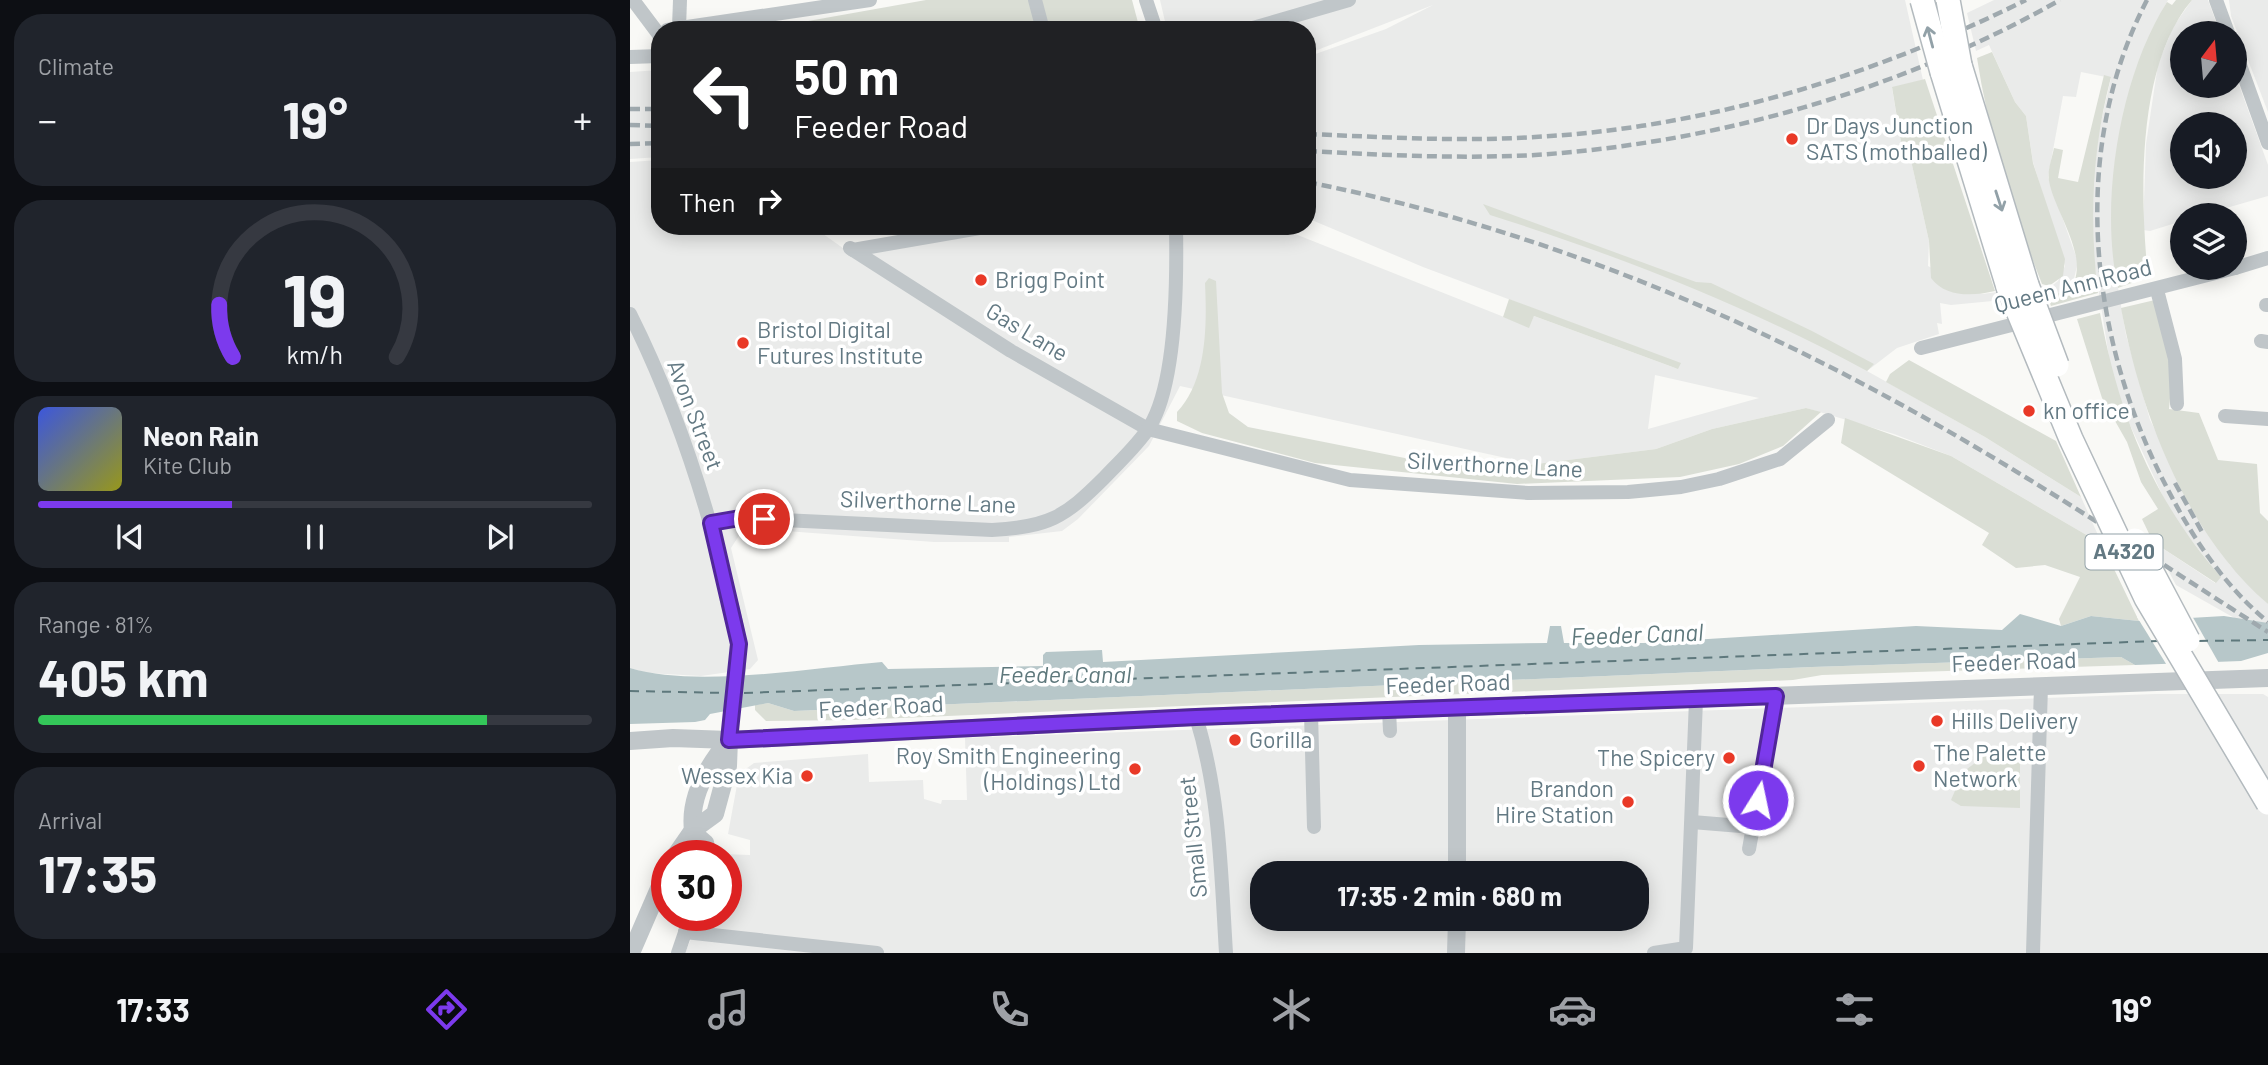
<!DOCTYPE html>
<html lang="en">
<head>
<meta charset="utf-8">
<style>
  :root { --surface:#171b24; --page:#20242c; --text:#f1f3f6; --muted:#9ea1a6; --line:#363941; --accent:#7c3aed }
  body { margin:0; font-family:Barlow,sans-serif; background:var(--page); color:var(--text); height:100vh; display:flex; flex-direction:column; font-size:26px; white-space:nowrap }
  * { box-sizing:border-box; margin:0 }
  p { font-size:23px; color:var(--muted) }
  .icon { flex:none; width:38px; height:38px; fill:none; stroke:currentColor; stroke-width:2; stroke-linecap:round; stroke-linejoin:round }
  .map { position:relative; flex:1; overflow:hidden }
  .panel { display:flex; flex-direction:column; gap:14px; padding:14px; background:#0d0f14; width:630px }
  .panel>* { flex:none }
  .hud { position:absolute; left:21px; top:21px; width:665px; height:214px; border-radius:28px; box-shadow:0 4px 18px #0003; background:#202124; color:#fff; overflow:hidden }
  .needle { width:46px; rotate:16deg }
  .buttons { position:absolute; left:1540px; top:21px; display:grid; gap:14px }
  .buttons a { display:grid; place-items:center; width:77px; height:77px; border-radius:50%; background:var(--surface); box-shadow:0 4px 18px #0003; font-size:35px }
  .speed { position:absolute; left:21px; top:840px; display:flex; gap:14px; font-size:35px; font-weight:700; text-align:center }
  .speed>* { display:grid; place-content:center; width:91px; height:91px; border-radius:50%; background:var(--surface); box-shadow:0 4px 18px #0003; line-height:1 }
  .speed .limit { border:10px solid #d22; background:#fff; color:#111 }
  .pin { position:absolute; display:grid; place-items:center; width:60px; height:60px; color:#fff; margin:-30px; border:4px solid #fff; border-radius:50%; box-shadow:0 2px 7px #0007 }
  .me { position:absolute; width:77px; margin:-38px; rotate:10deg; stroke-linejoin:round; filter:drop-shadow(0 0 5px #0008) }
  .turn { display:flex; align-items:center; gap:24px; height:147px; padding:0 28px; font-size:32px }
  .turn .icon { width:91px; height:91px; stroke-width:2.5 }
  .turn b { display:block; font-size:49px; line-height:60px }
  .then { display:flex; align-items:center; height:66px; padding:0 28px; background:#0003; gap:14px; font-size:26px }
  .big { font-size:52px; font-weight:700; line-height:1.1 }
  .panel .card { flex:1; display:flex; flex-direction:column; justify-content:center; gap:10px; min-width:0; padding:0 24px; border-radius:28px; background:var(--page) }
  .panel .dial { align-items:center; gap:0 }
  .dial svg { height:182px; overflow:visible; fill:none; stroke:var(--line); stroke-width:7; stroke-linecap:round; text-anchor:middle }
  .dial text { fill:var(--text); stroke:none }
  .song { display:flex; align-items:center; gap:21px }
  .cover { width:84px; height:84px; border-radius:10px; background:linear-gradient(135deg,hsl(230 70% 55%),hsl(60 70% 35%)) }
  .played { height:7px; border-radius:4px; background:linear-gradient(90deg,var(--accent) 35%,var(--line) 35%) }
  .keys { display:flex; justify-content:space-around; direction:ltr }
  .heat { display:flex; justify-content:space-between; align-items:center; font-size:38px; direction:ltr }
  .charge { height:10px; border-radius:5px; background:linear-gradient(90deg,#34c759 81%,var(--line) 0) }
  .trip { position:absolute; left:620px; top:861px; width:399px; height:70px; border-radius:28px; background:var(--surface); box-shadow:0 4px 18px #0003; font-weight:700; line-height:70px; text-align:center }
  .tab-bar { display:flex; height:112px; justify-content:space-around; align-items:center; background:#090b0e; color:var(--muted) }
  .tab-bar .icon { width:49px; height:49px }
  .tab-bar .current { color:var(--accent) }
  .tab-bar b { font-size:32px; color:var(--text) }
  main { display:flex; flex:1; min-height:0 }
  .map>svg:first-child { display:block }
  .built { fill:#eaebea; fill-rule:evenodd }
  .green { fill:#daded5 }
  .water { fill:#b7c7c9 }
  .pier { fill:#f9f9f6 }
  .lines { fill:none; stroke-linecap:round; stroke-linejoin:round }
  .ferry { stroke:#5e787c; stroke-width:2; stroke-dasharray:9 7; stroke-linecap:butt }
  .primary-casing { stroke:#b3babe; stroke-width:26 }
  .minor { stroke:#c0c6c9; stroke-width:14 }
  .tertiary { stroke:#c0c6c9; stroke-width:18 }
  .primary { stroke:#fff; stroke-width:23 }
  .rail { stroke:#9fa9ae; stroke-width:4.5; stroke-dasharray:10 5; stroke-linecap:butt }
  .primary-bridge-casing { stroke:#b3babe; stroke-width:26; stroke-linecap:butt }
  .primary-bridge { stroke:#fff; stroke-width:23 }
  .oneway { stroke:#92a1a8 }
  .route-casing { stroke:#51269a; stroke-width:18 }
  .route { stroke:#7c3aed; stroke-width:12 }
  .poi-dot { fill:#e93927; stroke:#fff; stroke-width:2.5 }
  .labels { text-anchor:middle; stroke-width:7; stroke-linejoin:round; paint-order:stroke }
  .shield { fill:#fff; stroke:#92a1a8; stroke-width:2 }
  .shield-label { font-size:21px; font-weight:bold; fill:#637983 }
  .poi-label { font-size:23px; fill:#637983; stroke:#fff; text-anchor:start }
  .street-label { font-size:23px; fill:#637983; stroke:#fff }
  .water-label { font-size:24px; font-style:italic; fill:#5e787c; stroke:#fff }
</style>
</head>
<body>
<main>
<section class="panel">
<div class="card"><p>Climate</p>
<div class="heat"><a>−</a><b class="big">19°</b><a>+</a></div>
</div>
<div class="card dial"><svg viewBox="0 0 100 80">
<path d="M14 69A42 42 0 1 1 86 69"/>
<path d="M14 69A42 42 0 0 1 8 46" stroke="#7c3aed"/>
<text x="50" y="56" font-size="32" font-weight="700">19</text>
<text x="50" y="72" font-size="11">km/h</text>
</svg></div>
<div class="card">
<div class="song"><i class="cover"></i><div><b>Neon Rain</b><p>Kite Club</p></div></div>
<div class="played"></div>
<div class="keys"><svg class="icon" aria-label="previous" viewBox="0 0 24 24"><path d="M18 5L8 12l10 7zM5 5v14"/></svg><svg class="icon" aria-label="pause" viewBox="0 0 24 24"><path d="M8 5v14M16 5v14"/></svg><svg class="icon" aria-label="next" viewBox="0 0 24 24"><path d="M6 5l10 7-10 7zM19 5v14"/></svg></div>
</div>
<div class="card"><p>Range · 81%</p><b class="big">405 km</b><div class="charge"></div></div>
<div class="card"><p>Arrival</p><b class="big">17:35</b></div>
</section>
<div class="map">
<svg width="1638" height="953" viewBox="0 0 1638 953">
  <rect width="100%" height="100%" fill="#f9f9f6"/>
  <g class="built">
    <path d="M530 0H1275L1293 80 1262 88 1273 154 1280 156 1299 241 1298 266 1352 294 1423 285 1428 281 1435 266 1403 162 1396 116 1385 102 1359 45 1346 51 1337 13 1364 0H1538L1532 11 1486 276 1496 335 1520 420 1574 527 1600 565 1638 604V637L1546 585 1523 542 1585 583 1590 577 1541 514 1494 412 1481 370 1463 255 1461 209 1466 144 1481 78 1451 72 1446 97 1433 96 1418 177 1448 262 1442 287 1426 295 1321 305 1310 303 1312 324 1307 323 1309 334 1267 348 1237 371 1355 437 1451 497 1472 544 1321 456 1264 434 1176 408 1082 429 1026 449 889 466 876 458 550 386 519 446 448 519 432 531 379 537V542H304L114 528 101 548 128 660 120 669 71 676 17 673 0 668V162L30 160V226H182L224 256 381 226H645L899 327 904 316 1048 369 974 335 793 267 677 218V57L756 29 803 5 677 54V30H537ZM1025 375 1087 389 1129 398 1018 429Z"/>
    <path d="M1562 0H1578L1590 33H1552V86H1605V74L1638 165V196L1572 215H1552V221L1520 231 1513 230 1516 144 1528 64 1543 27ZM1552 124H1605V177H1552Z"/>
    <polygon points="1599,0 1638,0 1638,112 1601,16"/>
    <polygon points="30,70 30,157 0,159 0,72"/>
    <path d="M1525 694H1633L1638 697V953H55L71 915H96V856L92 854 120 855V840L98 834 109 774 124 763 238 754 239 782 293 780 294 799 311 804 312 800H337L335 738ZM632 873H1006V919H632Z"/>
  </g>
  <g class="green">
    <polygon points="296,0 502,0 510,30 169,30 167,23"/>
    <path d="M1546 0H1562C1506 65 1510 197 1518 277L1488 288C1469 202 1490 76 1537 2L1542 5Z"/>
    <path d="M1362 52 1385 102 1396 116 1403 163 1435 259 1433 276 1419 286 1412 284C1383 210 1359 136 1347 58Z"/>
    <path d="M1474 75 1481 77C1462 149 1459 220 1468 293L1421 306 1417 296 1439 291C1463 260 1425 214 1419 181 1417 171 1422 158 1424 148L1433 150 1428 178 1448 182Z"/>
    <path d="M1295 79 1365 291C1343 296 1316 298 1301 278L1299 241 1280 156 1273 154 1262 87Z"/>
    <path d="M853 204 1066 282 1081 283 1182 331 1244 364 1237 371C1117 306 990 256 860 215Z"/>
    <path d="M579 278 586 281 592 393 599 413 618 427 810 465 889 466 1026 449 1082 429 1176 408 1191 412 1153 446 1109 464 1050 477 887 484 685 463 572 433 547 421V412C577 381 577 325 575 283Z"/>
    <polygon points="879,299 1051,363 1048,369 904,316 899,328 873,317"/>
    <path d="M1525 300 1543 366 1539 409 1569 413 1588 460 1627 464 1630 513 1638 521V604C1556 534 1510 411 1491 308Z"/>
    <path d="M1470 313C1489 415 1522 498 1591 577L1586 583 1523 542 1512 519 1528 509 1511 482 1497 442 1472 398 1447 319Z"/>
    <polygon points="1279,360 1426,441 1451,497 1355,437 1256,382 1260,374"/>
    <polygon points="1215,418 1321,456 1472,544 1509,621 1461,616 1431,626 1429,619 1450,577 1415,565 1386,568 1352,545 1359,533 1211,443"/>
    <polygon points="1491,657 1505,665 1192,675 1163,680 224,720 136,721 125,710 125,705 138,703 164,711 1182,667"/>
    <polygon points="1357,754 1364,754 1364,762 1390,760 1390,808 1331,806 1321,800 1333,772"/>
  </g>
  <path class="water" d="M1390 614 1431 626 1461 616 1509 621 1594 616 1638 623V653L1611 661 1505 665 1491 657 1182 667 164 711 138 703 80 714 75 720 65 722 0 724V668C65 688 182 668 252 662L258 669 413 666V655L416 652 472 650 473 662 789 645 917 643 920 626H931L934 643H1014L1286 626 1372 630Z"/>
  <polygon class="pier" points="1561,614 1590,665 1538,667 1507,617"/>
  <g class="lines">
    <g class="ferry">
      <polyline points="1569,641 1638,640"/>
      <polyline points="0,691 98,693"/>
      <polyline points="114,693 1528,641"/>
    </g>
    <defs>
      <g id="primary">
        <polyline points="1330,65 1397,285"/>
        <polyline points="1312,72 1378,287"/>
      </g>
    </defs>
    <use href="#primary" class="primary-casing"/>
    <g class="minor">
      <polyline points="3,0 30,36"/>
      <polyline points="405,0 413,30"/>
      <polyline points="516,0 526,30"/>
      <polyline points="1586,0 1598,33"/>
      <polyline points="49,28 50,0"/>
      <polyline points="37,30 240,0"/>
      <polyline points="616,30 719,0"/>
      <polyline points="1605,51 1638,143"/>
      <polyline points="0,57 30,56"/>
      <polyline points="220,248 381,351 518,429 720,480 898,493 998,492 1051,487 1089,479 1150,459 1198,420"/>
      <polyline points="223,250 361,226"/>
      <polyline points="1605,268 1638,258"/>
      <polyline points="1527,290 1545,359 1547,404"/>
      <polyline points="1636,305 1638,305"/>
      <path d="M0 314C41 396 72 487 94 576 99 598 108 621 109 644 111 675 103 709 99 740"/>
      <polyline points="1631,341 1638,342"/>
      <polyline points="1291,348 1605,268"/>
      <polyline points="1595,416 1638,419"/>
      <path d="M81 523 110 518 362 530C418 527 434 518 474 478 489 462 508 445 520 426 547 381 547 279 546 226"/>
      <polyline points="759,710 760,731"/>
      <polyline points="681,713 684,827"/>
      <path d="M566 717C590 794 591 873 596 953"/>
      <polyline points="1062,822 1123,827 1146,696"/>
      <polyline points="63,830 77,842 79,856"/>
      <polyline points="1119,849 1123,827"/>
      <polyline points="55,932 247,953"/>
      <polyline points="48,953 61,915"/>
      <polyline points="1024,953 1056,948 1066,700"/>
      <polyline points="1403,953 1411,686"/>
    </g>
    <g class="tertiary">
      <polyline points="827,708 827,873"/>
      <polyline points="0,741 43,738 99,740 566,717 1638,678"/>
      <path d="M63 830C59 797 78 765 99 740"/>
      <polyline points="45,856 63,830 85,814 98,766 99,740"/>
      <polyline points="1,953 37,870"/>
      <polyline points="826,953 827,919"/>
    </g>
    <use href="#primary" class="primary"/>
    <g class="rail">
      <path d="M1517 0C1439 150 1459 335 1534 482 1560 534 1593 585 1638 622"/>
      <polyline points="0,109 30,109"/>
      <polyline points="0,125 30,126"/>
      <path d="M677 134C753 137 829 142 905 137 1076 128 1243 76 1396 0"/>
      <polyline points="0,144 30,143"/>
      <path d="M677 151C753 155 829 159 905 155 1087 143 1271 90 1430 0"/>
      <path d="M677 182C879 222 1078 299 1259 398 1390 469 1513 552 1638 632"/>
      <polyline points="1545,483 1572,532"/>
    </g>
    <defs>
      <g id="primary-bridge">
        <polyline points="1292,0 1312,72"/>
        <polyline points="1318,0 1330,65"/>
        <polyline points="1397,285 1427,365"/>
        <polyline points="1378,287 1441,439 1516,598 1638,803"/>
        <polyline points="1505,540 1558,640"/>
      </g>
    </defs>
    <use href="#primary-bridge" class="primary-bridge-casing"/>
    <use href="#primary-bridge" class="primary-bridge"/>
  </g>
  <defs><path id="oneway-shaft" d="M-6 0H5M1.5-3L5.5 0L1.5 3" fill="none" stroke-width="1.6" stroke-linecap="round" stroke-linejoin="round" transform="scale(1.75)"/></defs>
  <g class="oneway">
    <use href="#oneway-shaft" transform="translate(1300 37) rotate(-105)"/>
    <use href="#oneway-shaft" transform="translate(1369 201) rotate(72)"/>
  </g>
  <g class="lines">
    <defs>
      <polyline id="route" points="134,519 110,518 81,523 109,644 99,740 566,717 1146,696 1128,800"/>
    </defs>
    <use href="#route" class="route-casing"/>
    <use href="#route" class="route"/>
  </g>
  <g class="poi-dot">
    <circle cx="1162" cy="139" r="7"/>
    <circle cx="351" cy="280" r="7"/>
    <circle cx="113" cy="343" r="7"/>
    <circle cx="1399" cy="411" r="7"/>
    <circle cx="1307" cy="721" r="7"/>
    <circle cx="605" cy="740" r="7"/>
    <circle cx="1099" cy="758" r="7"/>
    <circle cx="1289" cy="766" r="7"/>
    <circle cx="505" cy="769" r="7"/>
    <circle cx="177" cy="776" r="7"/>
    <circle cx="998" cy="802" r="7"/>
  </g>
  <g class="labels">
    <rect class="shield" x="1455.5" y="534.5" width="77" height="35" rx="5"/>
    <g class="shield-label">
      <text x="1494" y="559">A4320</text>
    </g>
    <g class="poi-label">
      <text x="1176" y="134">Dr Days Junction<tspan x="1176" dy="26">SATS (mothballed)</tspan></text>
      <text x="365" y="288">Brigg Point</text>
      <text x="127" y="338">Bristol Digital<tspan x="127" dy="26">Futures Institute</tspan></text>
      <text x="1413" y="419">kn office</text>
      <text x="1321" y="729">Hills Delivery</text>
      <text x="619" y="748">Gorilla</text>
      <text x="1303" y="761">The Palette<tspan x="1303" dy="26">Network</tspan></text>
      <text x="491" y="764" text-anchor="end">Roy Smith Engineering<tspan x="491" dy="26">(Holdings) Ltd</tspan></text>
      <text x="1085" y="766" text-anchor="end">The Spicery</text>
      <text x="163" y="784" text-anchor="end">Wessex Kia</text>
      <text x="984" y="797" text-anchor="end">Brandon<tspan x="984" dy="26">Hire Station</tspan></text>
    </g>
    <g class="street-label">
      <text transform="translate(1443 286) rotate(-14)" y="8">Queen Ann Road</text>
      <text transform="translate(397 332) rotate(31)" y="8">Gas Lane</text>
      <text transform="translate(65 415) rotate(69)" y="8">Avon Street</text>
      <text transform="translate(865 465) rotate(3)" y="8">Silverthorne Lane</text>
      <text transform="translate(298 502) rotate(2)" y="8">Silverthorne Lane</text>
      <text transform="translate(1384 662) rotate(-2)" y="8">Feeder Road</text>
      <text transform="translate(818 684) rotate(-2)" y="8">Feeder Road</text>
      <text transform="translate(251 707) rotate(-3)" y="8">Feeder Road</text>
      <text transform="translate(563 837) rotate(-96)" y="8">Small Street</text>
    </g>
    <g class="water-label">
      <text transform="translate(1007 635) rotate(-2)" y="8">Feeder Canal</text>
      <text x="435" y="683">Feeder Canal</text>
    </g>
  </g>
</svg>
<div class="buttons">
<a><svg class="needle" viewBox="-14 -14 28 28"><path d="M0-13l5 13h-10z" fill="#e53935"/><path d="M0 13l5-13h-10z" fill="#9ea1a6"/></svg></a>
<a><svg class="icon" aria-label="sound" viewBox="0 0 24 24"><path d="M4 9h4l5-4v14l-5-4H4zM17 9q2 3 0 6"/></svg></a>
<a><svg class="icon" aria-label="layers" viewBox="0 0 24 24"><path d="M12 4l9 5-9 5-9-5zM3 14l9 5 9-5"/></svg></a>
</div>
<div class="speed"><div class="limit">30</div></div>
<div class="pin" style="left:134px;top:519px;background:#d93025"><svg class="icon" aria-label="arrive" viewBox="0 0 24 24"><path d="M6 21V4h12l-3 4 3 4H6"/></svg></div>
<svg class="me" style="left:1128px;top:800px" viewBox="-20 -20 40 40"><circle r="17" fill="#7c3aed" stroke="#fff" stroke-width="3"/><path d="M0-11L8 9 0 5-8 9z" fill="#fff"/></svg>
<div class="trip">17:35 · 2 min · 680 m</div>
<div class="hud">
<div class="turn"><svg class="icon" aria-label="left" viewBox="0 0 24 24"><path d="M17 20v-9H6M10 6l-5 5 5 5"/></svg><div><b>50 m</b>Feeder Road</div></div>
<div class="then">Then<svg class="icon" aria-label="right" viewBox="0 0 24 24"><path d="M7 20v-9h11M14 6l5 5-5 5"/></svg></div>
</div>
</div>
</main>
<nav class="tab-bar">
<b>17:33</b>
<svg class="icon current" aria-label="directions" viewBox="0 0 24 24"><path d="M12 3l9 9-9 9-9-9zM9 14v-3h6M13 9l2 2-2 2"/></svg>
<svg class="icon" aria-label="music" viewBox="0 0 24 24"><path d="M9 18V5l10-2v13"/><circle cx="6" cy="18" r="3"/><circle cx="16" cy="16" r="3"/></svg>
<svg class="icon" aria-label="phone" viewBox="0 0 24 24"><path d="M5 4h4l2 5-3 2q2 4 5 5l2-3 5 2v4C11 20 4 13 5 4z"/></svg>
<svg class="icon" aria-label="climate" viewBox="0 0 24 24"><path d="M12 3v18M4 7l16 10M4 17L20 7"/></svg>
<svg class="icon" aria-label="car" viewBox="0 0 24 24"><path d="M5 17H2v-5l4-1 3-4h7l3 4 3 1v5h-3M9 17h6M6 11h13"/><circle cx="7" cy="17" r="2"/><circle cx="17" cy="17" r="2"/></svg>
<svg class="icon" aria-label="filters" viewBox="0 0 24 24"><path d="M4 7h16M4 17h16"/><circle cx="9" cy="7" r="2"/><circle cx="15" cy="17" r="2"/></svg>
<b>19°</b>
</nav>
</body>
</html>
